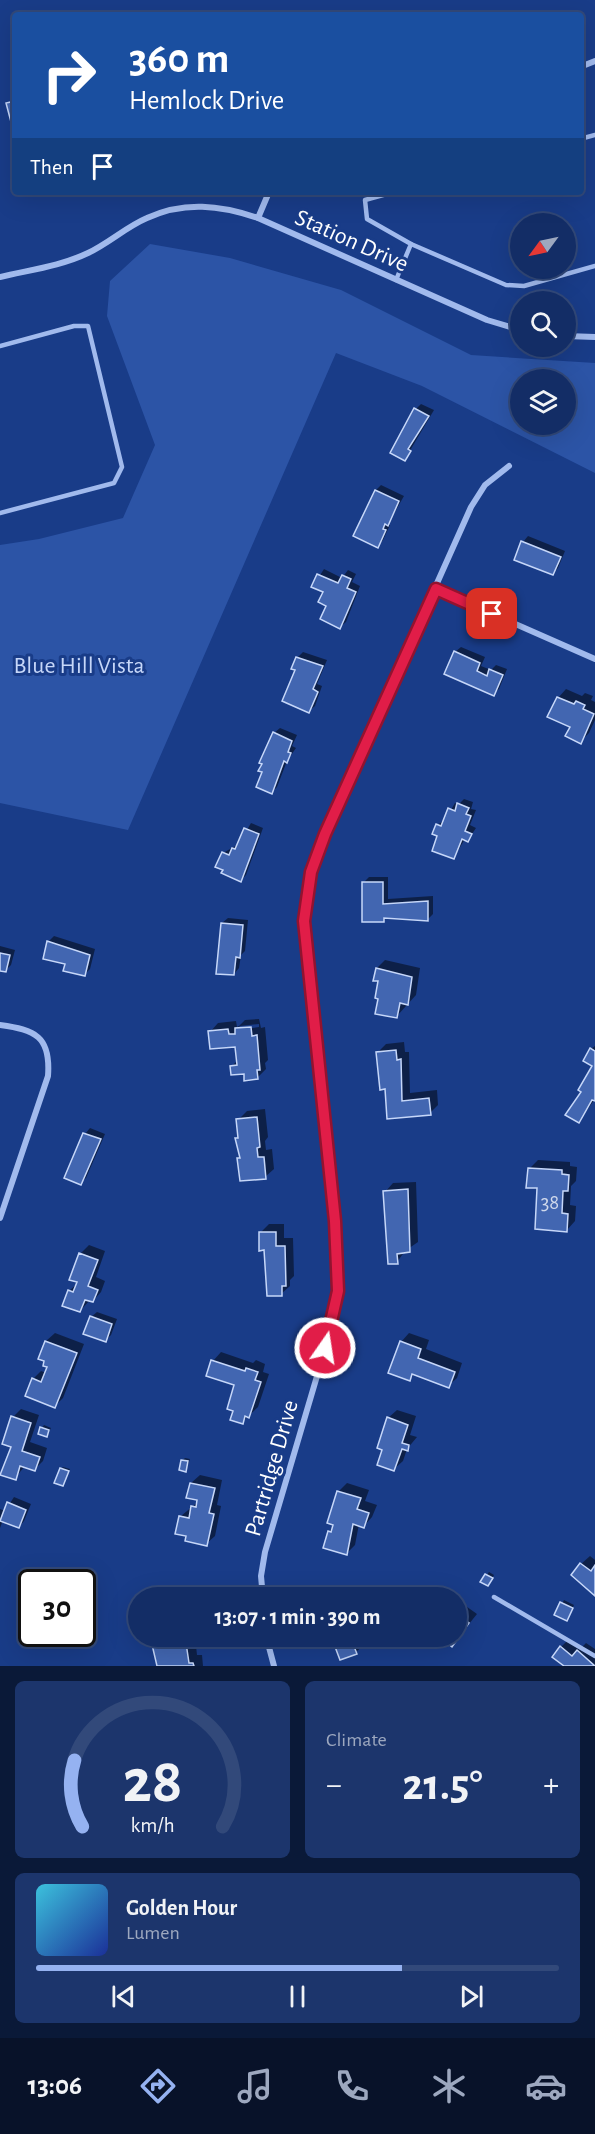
<!DOCTYPE html>
<html lang="en">
<head>
<meta charset="utf-8">
<style>
  :root { --surface:#132d66; --page:#1c356c; --text:#f1f3f6; --muted:#9da8bf; --line:#32497a; --accent:#95b2f1 }
  body { margin:0; font-family:"Alegreya Sans",sans-serif; background:var(--page); color:var(--text); height:100vh; display:flex; flex-direction:column; font-size:22px; white-space:nowrap }
  * { box-sizing:border-box; margin:0 }
  p { font-size:20px; color:var(--muted) }
  .icon { flex:none; width:33px; height:33px; fill:none; stroke:currentColor; stroke-width:2; stroke-linecap:round; stroke-linejoin:round }
  .map { position:relative; height:1666px; overflow:hidden }
  .panel { display:flex; flex-direction:column; gap:15px; padding:15px; background:#0a1938; flex:1 }
  .panel>* { flex:none }
  .hud { position:absolute; left:12px; top:12px; width:572px; height:183px; border-radius:6px; box-shadow:0 6px 24px #0002,0 0 0 2px var(--line); background:#1a4fa0; color:#fff; overflow:hidden }
  .needle { width:39px; rotate:237deg }
  .fabs { position:absolute; left:510px; top:213px; display:grid; gap:12px }
  .fabs a { display:grid; place-items:center; width:66px; height:66px; border-radius:50%; background:var(--surface); box-shadow:0 6px 24px #0002,0 0 0 2px var(--line); font-size:30px }
  .speed { position:absolute; left:18px; top:1569px; display:flex; gap:12px; font-size:30px; font-weight:700; text-align:center }
  .speed>* { display:grid; place-content:center; width:78px; height:78px; border-radius:50%; background:var(--surface); box-shadow:0 6px 24px #0002,0 0 0 2px var(--line); line-height:1 }
  .speed .limit { border:3px solid #111; border-radius:9px; background:#fff; color:#111 }
  .pin { position:absolute; display:grid; place-items:center; width:51px; height:51px; color:#fff; margin:-26px; border-radius:12px; box-shadow:0 3px 9px #0006 }
  .me { position:absolute; width:66px; margin:-33px; rotate:13deg; stroke-linejoin:round; filter:drop-shadow(0 0 4px #0008) }
  .turn { display:flex; align-items:center; gap:21px; height:126px; padding:0 18px; font-size:27px }
  .turn .icon { width:78px; height:78px; stroke-width:2.5 }
  .turn b { display:block; font-size:42px; line-height:51px }
  .then { display:flex; align-items:center; height:57px; padding:0 18px; background:#0003; gap:12px; font-size:22px }
  .big { font-size:45px; font-weight:600; line-height:1.1 }
  .panel .tile { flex:1; display:flex; flex-direction:column; justify-content:center; gap:9px; min-width:0; padding:0 21px; border-radius:9px; background:var(--page) }
  .panel .dial { align-items:center; gap:0 }
  .dial svg { height:156px; overflow:visible; fill:none; stroke:var(--line); stroke-width:7; stroke-linecap:round; text-anchor:middle }
  .dial text { fill:var(--text); stroke:none }
  .song { display:flex; align-items:center; gap:18px }
  .cover { width:72px; height:72px; border-radius:9px; background:linear-gradient(135deg,hsl(190 70% 55%),hsl(230 70% 35%)) }
  .played { height:6px; border-radius:3px; background:linear-gradient(90deg,var(--accent) 70%,var(--line) 70%) }
  .keys { display:flex; justify-content:space-around; direction:ltr }
  .heat { display:flex; justify-content:space-between; align-items:center; font-size:33px; direction:ltr }
  .panel .tiles { flex:1; display:grid; gap:15px; grid-template-columns:1fr 1fr }
  .tile:last-child { grid-column:span 2 }
  .trip { position:absolute; left:128px; top:1587px; width:339px; height:60px; border-radius:30px; background:var(--surface); box-shadow:0 6px 24px #0002,0 0 0 2px var(--line); font-weight:600; line-height:60px; text-align:center }
  .menu { display:flex; height:96px; justify-content:space-around; align-items:center; background:#081229; color:var(--muted) }
  .menu .icon { width:42px; height:42px }
  .menu .on { color:var(--accent) }
  .menu b { font-size:27px; color:var(--text) }
  .map>svg:first-child { display:block }
  .green { fill:#2c54a6; fill-rule:evenodd }
  .shadow { fill:#0007; fill-rule:evenodd }
  .building { fill:#4266b1; stroke:#c6d7f9; stroke-width:1.5 }
  .lines { fill:none; stroke-linecap:round; stroke-linejoin:round }
  .service { stroke:#a1baed; stroke-width:4.5 }
  .minor { stroke:#a1baed; stroke-width:6 }
  .route-casing { stroke:#92132f; stroke-width:15 }
  .route { stroke:#e11d48; stroke-width:10 }
  .labels { text-anchor:middle; stroke-width:6; stroke-linejoin:round; paint-order:stroke }
  .number-label { font-size:21px; fill:#d0d9ec }
  .street-label { font-size:24px; fill:#fff; stroke:#193c88 }
  .park-label { font-size:24px; fill:#c6d7f9; stroke:#193c88 }
</style>
</head>
<body>
<div class="map">
<svg width="595" height="1666" viewBox="0 0 595 1666">
  <rect width="100%" height="100%" fill="#193c88"/>
  <path class="green" d="M150 244 230 258 341 290 471 355 595 363V473L422 386 336 353 128 830 0 803V545L39 539 123 518 155 445 107 316 110 281ZM520 380H566V424H520Z"/>
  <g class="shadow">
    <polygon points="421,404 434,410 405,459 416,409"/>
    <polygon points="381,485 404,496 388,524 390,525 383,540 378,546 376,490"/>
    <polygon points="528,536 565,551 558,568 553,574 523,542"/>
    <polygon points="324,569 342,578 348,570 356,574 352,582 360,586 346,622 340,627 328,605 325,592 313,586"/>
    <polygon points="461,647 485,657 481,666 491,670 496,665 507,669 499,689 493,694 455,652"/>
    <polygon points="303,652 327,660 317,684 322,686 315,706 309,711 297,670 297,658"/>
    <polygon points="566,689 582,696 585,693 593,696 591,700 595,702 595,720 589,733 580,742 558,698"/>
    <polygon points="280,728 297,735 292,746 296,748 287,761 277,787 272,792 264,771 274,733"/>
    <polygon points="464,799 473,802 471,809 476,810 470,825 476,828 468,840 465,839 454,857 439,835 437,825 445,820 455,803 458,805"/>
    <polygon points="251,823 263,828 246,875 241,880 223,853 239,844"/>
    <polygon points="369,877 388,877 388,899 433,896 433,914 428,919 387,917 384,921 364,882"/>
    <polygon points="228,918 248,920 245,951 241,955 239,968 234,974 222,923"/>
    <polygon points="54,936 95,949 90,969 84,975 67,963 48,942"/>
    <polygon points="0,946 15,950 11,965 6,970 0,969"/>
    <polygon points="385,960 420,968 416,995 397,1016 379,997 377,968"/>
    <path d="M259 1019 261 1028 265 1027 268 1060 265 1063 266 1069 257 1078 232 1066 238 1060 236 1045 210 1032 218 1023 236 1021 237 1027 239 1026 245 1020ZM259 1024V1027L237 1030 240 1026Z"/>
    <polygon points="404,1042 405,1052 409,1052 410,1093 437,1090 438,1105 430,1113 389,1117 386,1088 377,1053 386,1044"/>
    <polygon points="595,1046 595,1099 579,1121 567,1114 583,1092 594,1065 591,1049"/>
    <polygon points="265,1109 268,1137 265,1141 266,1150 272,1149 274,1169 265,1177 239,1159 242,1156 238,1149 238,1120 247,1111"/>
    <polygon points="90,1128 105,1134 86,1178 80,1183 85,1134"/>
    <polygon points="538,1160 570,1162 570,1166 577,1167 576,1181 571,1186 570,1205 576,1206 575,1221 567,1230 529,1169"/>
    <polygon points="416,1182 418,1242 405,1251 397,1262 385,1192 393,1183"/>
    <polygon points="269,1224 284,1224 284,1238 293,1238 294,1276 290,1280 290,1286 281,1294 260,1233"/>
    <polygon points="89,1245 105,1251 96,1277 105,1281 101,1292 93,1301 90,1300 80,1311 69,1291 79,1282 80,1254"/>
    <polygon points="97,1312 117,1319 111,1335 106,1340 91,1317"/>
    <polygon points="55,1333 84,1344 63,1398 55,1406 33,1379 41,1371 47,1373 49,1367 46,1361 40,1358 46,1341"/>
    <polygon points="409,1333 429,1340 426,1349 462,1363 457,1378 448,1386 415,1374 409,1379 401,1342"/>
    <polygon points="221,1352 253,1363 256,1360 265,1364 263,1372 269,1374 258,1407 242,1422 235,1410 236,1384 213,1361"/>
    <polygon points="21,1409 39,1415 30,1442 47,1448 43,1461 35,1469 25,1466 15,1478 13,1417"/>
    <polygon points="397,1410 416,1416 410,1435 417,1437 407,1449 403,1461 394,1469 384,1449 388,1418"/>
    <polygon points="44,1425 51,1428 47,1435 42,1428"/>
    <polygon points="185,1458 190,1459 186,1470 183,1460"/>
    <polygon points="63,1467 70,1469 63,1485 61,1469"/>
    <polygon points="200,1475 222,1480 217,1505 221,1506 215,1536 206,1544 177,1533 181,1516 199,1501 191,1483"/>
    <polygon points="347,1483 369,1490 365,1501 377,1505 372,1517 364,1526 359,1524 355,1545 346,1554 329,1532 335,1524 329,1522 339,1491"/>
    <polygon points="14,1497 31,1504 24,1521 19,1527 3,1520 0,1528 0,1509 5,1511"/>
    <polygon points="590,1556 595,1560 595,1593 581,1564"/>
    <polygon points="489,1572 494,1575 490,1582 482,1582"/>
    <polygon points="444,1590 454,1598 437,1598"/>
    <polygon points="343,1591 346,1598 326,1598"/>
    <polygon points="456,1599 477,1614 452,1645 456,1636"/>
    <polygon points="564,1600 574,1605 567,1619 556,1614"/>
    <polygon points="151,1636 195,1636 197,1655 202,1655 203,1666 157,1666"/>
    <polygon points="332,1636 362,1636 365,1644 356,1652"/>
    <polygon points="569,1639 581,1648 586,1643 595,1649 595,1666 566,1666 561,1647"/>
  </g>
  <g class="building">
    <polygon points="15,101 15,137 6,103"/>
    <polygon points="414,408 429,416 408,449 411,451 405,461 390,453"/>
    <polygon points="375,490 399,501 388,526 385,524 383,529 386,530 378,548 353,536"/>
    <polygon points="521,541 561,557 553,575 514,560"/>
    <polygon points="317,574 338,583 342,575 351,579 347,588 356,592 340,629 320,619 326,606 318,602 323,592 311,587"/>
    <polygon points="454,651 480,663 477,671 487,676 489,669 503,675 494,696 444,674"/>
    <polygon points="296,657 323,666 313,689 318,692 309,713 282,701 295,670 291,669"/>
    <polygon points="557,697 574,704 576,701 585,705 583,709 594,714 581,744 565,736 570,727 547,717"/>
    <polygon points="273,732 292,741 288,752 291,753 287,763 284,761 272,794 256,787 262,772 258,771 262,764 259,763"/>
    <polygon points="457,803 469,808 466,814 471,816 465,831 472,834 468,842 462,839 454,859 432,851 437,836 432,834 436,824 441,826 448,808 455,811"/>
    <polygon points="244,828 259,834 241,882 221,873 223,870 215,867 222,852 229,855 232,848 235,849"/>
    <polygon points="362,882 383,882 383,904 428,901 428,921 384,918 384,922 362,922"/>
    <polygon points="221,923 243,925 240,958 236,957 234,975 216,974"/>
    <polygon points="47,941 90,955 85,976 63,971 65,964 43,959"/>
    <polygon points="0,953 10,955 6,972 0,971"/>
    <polygon points="376,968 412,977 408,1005 400,1003 397,1018 375,1014 378,999 375,998 378,981 373,981"/>
    <polygon points="251,1027 252,1036 257,1035 260,1070 257,1070 258,1079 244,1081 244,1074 231,1075 230,1066 237,1065 235,1047 210,1049 208,1031 228,1029 229,1034 235,1034 235,1028"/>
    <polygon points="590,1048 595,1051 595,1101 592,1100 579,1123 565,1115 581,1092 578,1090 592,1066 583,1061"/>
    <polygon points="396,1050 397,1060 401,1059 402,1101 429,1098 431,1115 387,1119 385,1089 380,1090 376,1052"/>
    <polygon points="257,1117 260,1147 257,1148 258,1157 264,1157 266,1179 240,1181 237,1158 240,1158 235,1138 238,1138 236,1119"/>
    <polygon points="83,1133 101,1139 81,1185 64,1178"/>
    <polygon points="528,1168 562,1170 562,1174 569,1175 568,1191 563,1191 562,1213 568,1214 567,1232 535,1229 537,1188 526,1188"/>
    <polygon points="408,1189 410,1252 397,1254 398,1264 388,1264 383,1191"/>
    <polygon points="259,1232 276,1232 276,1246 285,1246 286,1286 282,1286 282,1296 267,1296 264,1250 259,1251"/>
    <polygon points="79,1253 98,1260 88,1286 98,1290 93,1302 85,1300 80,1312 62,1306 68,1290 73,1292 77,1282 69,1280"/>
    <polygon points="90,1316 112,1324 106,1342 83,1334"/>
    <polygon points="45,1341 77,1353 55,1408 25,1396 32,1378 41,1382 47,1367 43,1366 44,1361 38,1359"/>
    <polygon points="400,1341 421,1349 418,1358 455,1372 449,1388 412,1374 410,1381 388,1373"/>
    <polygon points="211,1360 245,1371 246,1368 258,1372 255,1380 261,1382 249,1418 245,1416 243,1424 230,1420 233,1411 227,1409 234,1385 206,1376"/>
    <polygon points="11,1416 31,1423 22,1451 40,1457 35,1471 20,1466 16,1480 0,1475 11,1447 2,1444"/>
    <polygon points="387,1417 408,1425 402,1443 409,1445 408,1451 402,1449 394,1471 377,1465 382,1450 377,1448"/>
    <polygon points="40,1427 49,1430 47,1437 38,1434"/>
    <polygon points="181,1460 188,1461 186,1472 179,1470"/>
    <polygon points="60,1468 69,1471 63,1486 54,1483"/>
    <polygon points="190,1483 215,1488 209,1513 214,1514 207,1546 185,1541 186,1536 175,1534 179,1516 189,1518 191,1506 196,1507 197,1500 186,1498"/>
    <polygon points="337,1491 361,1498 357,1509 369,1513 364,1528 353,1524 347,1555 323,1548 328,1531 331,1532 333,1525 327,1523"/>
    <polygon points="7,1502 26,1510 19,1528 0,1521"/>
    <polygon points="580,1563 591,1571 595,1565 595,1596 571,1575"/>
    <polygon points="485,1574 493,1578 488,1586 480,1582"/>
    <polygon points="560,1602 573,1608 567,1621 554,1615"/>
    <polygon points="456,1613 469,1623 452,1647 439,1636 456,1636"/>
    <polygon points="150,1636 185,1636 189,1663 193,1663 194,1666 157,1666"/>
    <polygon points="331,1636 350,1636 357,1654 340,1660"/>
    <polygon points="560,1646 572,1656 577,1650 595,1666 564,1666 552,1657"/>
  </g>
  <g class="lines">
    <g class="service">
      <polyline points="580,139 595,135"/>
      <polyline points="394,192 365,200 367,219 411,244 396,280"/>
      <polyline points="411,244 506,285 524,286 595,266"/>
      <polyline points="0,346 74,326 88,326 122,467 114,483 0,513"/>
      <polyline points="494,1597 595,1656"/>
    </g>
    <g class="minor">
      <polyline points="580,67 595,61"/>
      <polyline points="258,218 269,192"/>
      <path d="M0 277C29 270 61 266 88 253 109 243 126 227 147 218 184 201 220 205 258 218L487 320 520 330"/>
      <polyline points="566,336 595,337"/>
      <polyline points="436,589 595,659"/>
      <path d="M0 1025C35 1030 51 1036 48 1076L0 1218"/>
      <polyline points="263,1598 261,1576 265,1552 320,1366 338,1291 335,1221 304,921 311,872 325,834 471,507 485,485 509,466"/>
      <polyline points="266,1636 274,1666"/>
    </g>
  </g>
  <g class="lines">
    <defs>
      <polyline id="route" points="325,1348 338,1291 335,1221 304,921 311,872 325,834 436,589 492,614"/>
    </defs>
    <use href="#route" class="route-casing"/>
    <use href="#route" class="route"/>
  </g>
  <g class="labels">
    <g class="number-label">
      <text x="550" y="1209">38</text>
    </g>
    <g class="street-label">
      <text transform="translate(352 240) rotate(24)" y="8">Station Drive</text>
      <text transform="translate(271 1468) rotate(-74)" y="8">Partridge Drive</text>
    </g>
    <g class="park-label">
      <text x="79" y="673">Blue Hill Vista</text>
    </g>
  </g>
</svg>
<div class="fabs">
<a><svg class="needle" viewBox="-14 -14 28 28"><path d="M0-13l5 13h-10z" fill="#e53935"/><path d="M0 13l5-13h-10z" fill="#9da8bf"/></svg></a>
<a><svg class="icon" aria-label="search" viewBox="0 0 24 24"><circle cx="10" cy="10" r="6"/><path d="M15 15l6 6"/></svg></a>
<a><svg class="icon" aria-label="layers" viewBox="0 0 24 24"><path d="M12 4l9 5-9 5-9-5zM3 14l9 5 9-5"/></svg></a>
</div>
<div class="speed"><div class="limit">30</div></div>
<div class="pin" style="left:492px;top:614px;background:#d93025"><svg class="icon" aria-label="arrive" viewBox="0 0 24 24"><path d="M6 21V4h12l-3 4 3 4H6"/></svg></div>
<svg class="me" style="left:325px;top:1348px" viewBox="-20 -20 40 40"><circle r="17" fill="#e11d48" stroke="#fff" stroke-width="3"/><path d="M0-11L8 9 0 5-8 9z" fill="#fff"/></svg>
<div class="trip">13:07 · 1 min · 390 m</div>
<div class="hud">
<div class="turn"><svg class="icon" aria-label="right" viewBox="0 0 24 24"><path d="M7 20v-9h11M14 6l5 5-5 5"/></svg><div><b>360 m</b>Hemlock Drive</div></div>
<div class="then">Then<svg class="icon" aria-label="arrive" viewBox="0 0 24 24"><path d="M6 21V4h12l-3 4 3 4H6"/></svg></div>
</div>
</div>
<section class="panel">
<div class="tiles">
<div class="tile dial"><svg viewBox="0 0 100 80">
<path d="M14 69A42 42 0 1 1 86 69"/>
<path d="M14 69A42 42 0 0 1 10 35" stroke="#95b2f1"/>
<text x="50" y="56" font-size="32" font-weight="700">28</text>
<text x="50" y="72" font-size="11">km/h</text>
</svg></div>
<div class="tile"><p>Climate</p>
<div class="heat"><a>−</a><b class="big">21.5°</b><a>+</a></div>
</div>
<div class="tile">
<div class="song"><i class="cover"></i><div><b>Golden Hour</b><p>Lumen</p></div></div>
<div class="played"></div>
<div class="keys"><svg class="icon" aria-label="previous" viewBox="0 0 24 24"><path d="M18 5L8 12l10 7zM5 5v14"/></svg><svg class="icon" aria-label="pause" viewBox="0 0 24 24"><path d="M8 5v14M16 5v14"/></svg><svg class="icon" aria-label="next" viewBox="0 0 24 24"><path d="M6 5l10 7-10 7zM19 5v14"/></svg></div>
</div>
</div>
</section>
<nav class="menu">
<b>13:06</b>
<svg class="icon on" aria-label="directions" viewBox="0 0 24 24"><path d="M12 3l9 9-9 9-9-9zM9 14v-3h6M13 9l2 2-2 2"/></svg>
<svg class="icon" aria-label="music" viewBox="0 0 24 24"><path d="M9 18V5l10-2v13"/><circle cx="6" cy="18" r="3"/><circle cx="16" cy="16" r="3"/></svg>
<svg class="icon" aria-label="phone" viewBox="0 0 24 24"><path d="M5 4h4l2 5-3 2q2 4 5 5l2-3 5 2v4C11 20 4 13 5 4z"/></svg>
<svg class="icon" aria-label="climate" viewBox="0 0 24 24"><path d="M12 3v18M4 7l16 10M4 17L20 7"/></svg>
<svg class="icon" aria-label="car" viewBox="0 0 24 24"><path d="M5 17H2v-5l4-1 3-4h7l3 4 3 1v5h-3M9 17h6M6 11h13"/><circle cx="7" cy="17" r="2"/><circle cx="17" cy="17" r="2"/></svg>
</nav>
</body>
</html>
